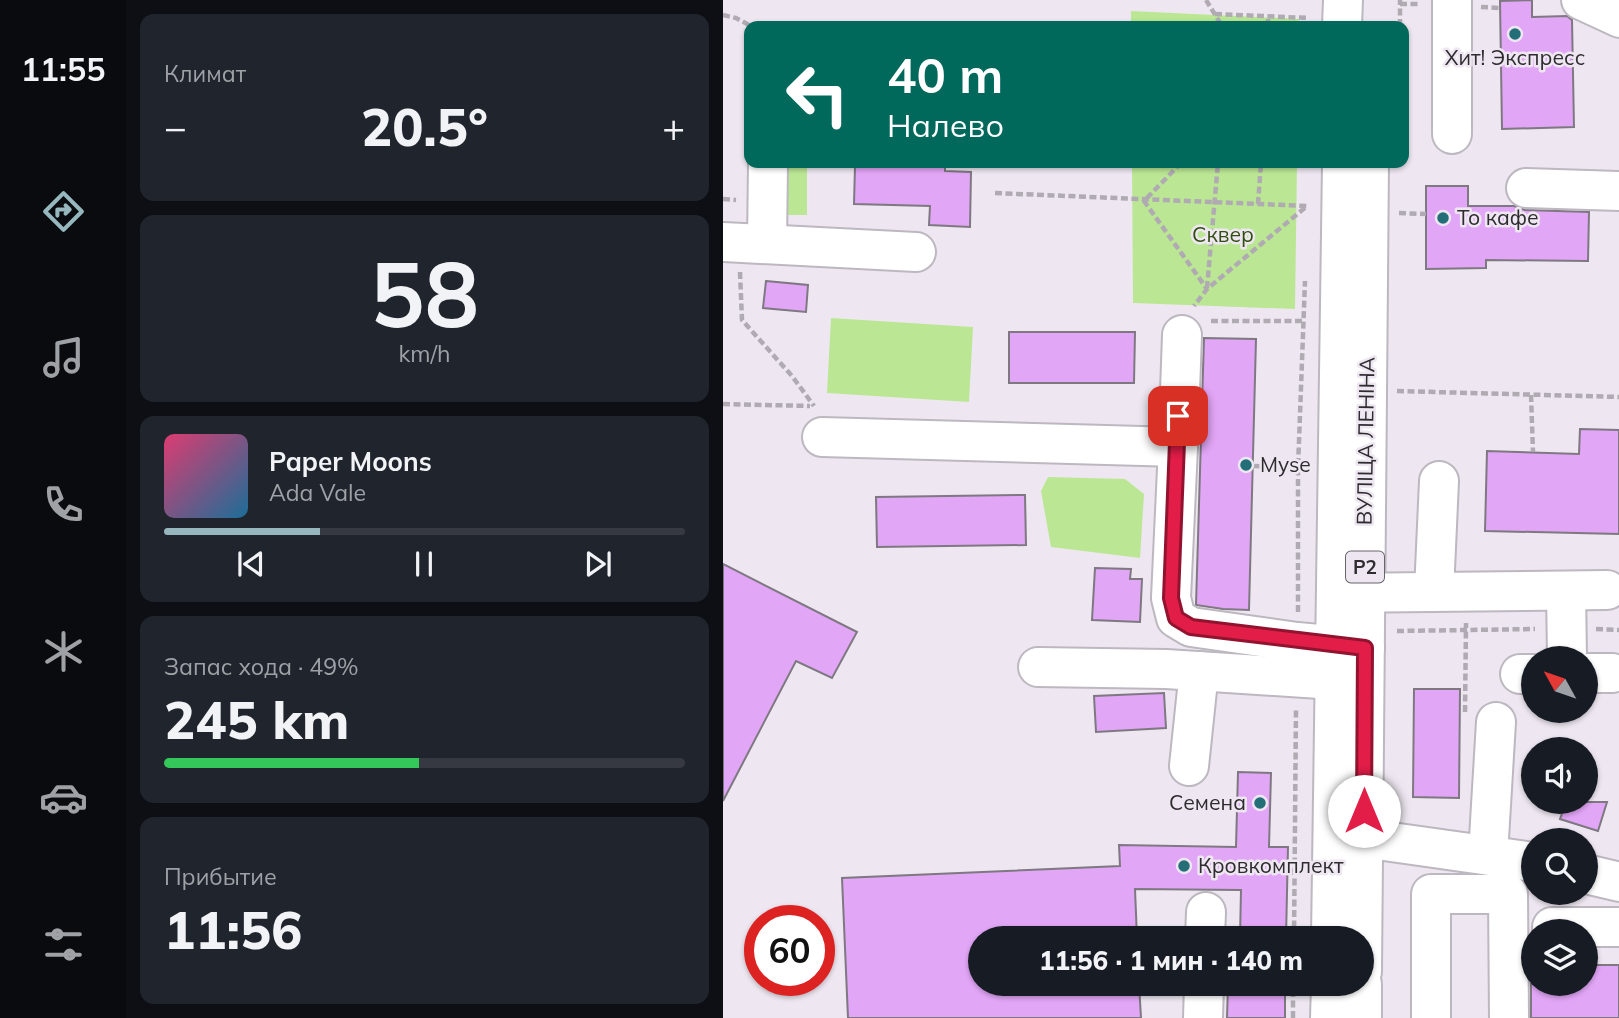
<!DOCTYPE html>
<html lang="ru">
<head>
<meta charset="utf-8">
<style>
  :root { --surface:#171b24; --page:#20242c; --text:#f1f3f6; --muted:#9ea1a6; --line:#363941; --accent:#95b7bd }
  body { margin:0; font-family:Mulish,sans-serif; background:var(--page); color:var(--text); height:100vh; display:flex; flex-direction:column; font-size:26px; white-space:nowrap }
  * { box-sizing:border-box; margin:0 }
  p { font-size:23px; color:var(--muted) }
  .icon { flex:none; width:38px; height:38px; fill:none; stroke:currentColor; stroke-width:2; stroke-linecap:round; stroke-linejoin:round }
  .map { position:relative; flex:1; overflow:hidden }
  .side { display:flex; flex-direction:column; gap:14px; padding:14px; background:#0d0f14; width:597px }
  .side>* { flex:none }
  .top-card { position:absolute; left:21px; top:21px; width:665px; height:147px; border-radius:14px; box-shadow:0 2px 5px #0004; background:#00695c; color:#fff; overflow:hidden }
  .needle { width:46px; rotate:310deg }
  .buttons { position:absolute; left:798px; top:646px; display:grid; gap:14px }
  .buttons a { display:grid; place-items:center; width:77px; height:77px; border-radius:50%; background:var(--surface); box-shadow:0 2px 5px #0004; font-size:35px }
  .speed { position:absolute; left:21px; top:905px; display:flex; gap:14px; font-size:35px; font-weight:700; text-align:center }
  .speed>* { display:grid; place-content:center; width:91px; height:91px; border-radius:50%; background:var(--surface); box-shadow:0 2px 5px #0004; line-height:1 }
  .speed .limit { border:10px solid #d22; background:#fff; color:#111 }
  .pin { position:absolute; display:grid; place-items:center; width:60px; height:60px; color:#fff; margin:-30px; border-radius:14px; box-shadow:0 4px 10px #0006 }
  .me { position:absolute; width:77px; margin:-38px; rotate:0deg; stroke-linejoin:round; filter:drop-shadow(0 0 5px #0008) }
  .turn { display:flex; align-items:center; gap:24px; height:147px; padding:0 28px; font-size:32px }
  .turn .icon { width:91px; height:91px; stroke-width:2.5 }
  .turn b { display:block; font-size:49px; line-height:60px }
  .big { font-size:52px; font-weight:800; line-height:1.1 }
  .side .card { flex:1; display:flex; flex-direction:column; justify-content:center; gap:10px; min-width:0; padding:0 24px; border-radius:14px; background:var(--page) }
  .side .dial { align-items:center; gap:0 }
  .dial b { font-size:91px; line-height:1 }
  .song { display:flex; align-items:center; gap:21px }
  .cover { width:84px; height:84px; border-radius:10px; background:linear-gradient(135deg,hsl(340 70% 55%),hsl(200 70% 35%)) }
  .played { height:7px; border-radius:4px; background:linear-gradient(90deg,var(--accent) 30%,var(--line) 30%) }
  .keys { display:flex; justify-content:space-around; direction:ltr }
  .heat { display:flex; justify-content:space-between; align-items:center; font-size:38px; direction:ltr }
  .charge { height:10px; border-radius:5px; background:linear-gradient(90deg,#34c759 49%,var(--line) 0) }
  .trip { position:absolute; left:245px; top:926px; width:406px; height:70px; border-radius:35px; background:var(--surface); box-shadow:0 2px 5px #0004; font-weight:800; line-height:70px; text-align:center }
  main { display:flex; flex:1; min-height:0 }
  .tabs { display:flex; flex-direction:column; width:126px; justify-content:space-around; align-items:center; background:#090b0e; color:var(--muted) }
  .tabs .icon { width:49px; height:49px }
  .tabs .current { color:var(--accent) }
  .tabs b { font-size:32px; color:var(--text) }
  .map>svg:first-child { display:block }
  .green { fill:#bbe794 }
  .building { fill:#e2a6f7; stroke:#7e7880; stroke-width:2 }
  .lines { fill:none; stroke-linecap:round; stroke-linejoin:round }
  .minor-casing { stroke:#bdb7c0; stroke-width:42 }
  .major-casing { stroke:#bdb7c0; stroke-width:42 }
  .path { stroke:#b0aab2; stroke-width:4.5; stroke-dasharray:7 3.5; stroke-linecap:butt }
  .minor { stroke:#fff; stroke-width:38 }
  .major { stroke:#fff; stroke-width:38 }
  .route-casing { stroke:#92132f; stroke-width:18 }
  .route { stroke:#e11d48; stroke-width:12 }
  .poi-dot { fill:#246e78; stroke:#eee7f1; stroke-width:2.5 }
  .labels { text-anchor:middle; stroke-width:5; stroke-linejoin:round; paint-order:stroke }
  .shield { fill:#eee7f1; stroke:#68646a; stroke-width:2 }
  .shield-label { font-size:19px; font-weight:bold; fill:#2f2c30 }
  .poi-label { font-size:21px; fill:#2f2c30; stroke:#eee7f1; text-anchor:start }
  .park-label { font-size:21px; fill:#324f11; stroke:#eee7f1 }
  .street-label { font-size:21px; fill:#2f2c30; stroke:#eee7f1 }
</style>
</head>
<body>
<main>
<nav class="tabs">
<b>11:55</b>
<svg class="icon current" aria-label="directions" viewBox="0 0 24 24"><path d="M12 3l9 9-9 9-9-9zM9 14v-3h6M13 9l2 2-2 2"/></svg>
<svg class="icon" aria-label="music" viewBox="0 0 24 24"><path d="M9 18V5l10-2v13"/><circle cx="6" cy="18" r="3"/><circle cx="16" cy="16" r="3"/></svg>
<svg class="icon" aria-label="phone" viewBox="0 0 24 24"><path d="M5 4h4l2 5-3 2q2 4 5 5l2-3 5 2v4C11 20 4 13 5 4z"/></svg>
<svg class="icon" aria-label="climate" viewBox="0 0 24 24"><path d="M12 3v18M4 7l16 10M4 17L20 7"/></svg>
<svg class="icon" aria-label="car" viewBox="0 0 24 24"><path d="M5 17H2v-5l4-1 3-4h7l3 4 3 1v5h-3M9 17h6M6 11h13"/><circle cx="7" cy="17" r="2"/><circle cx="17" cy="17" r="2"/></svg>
<svg class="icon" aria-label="filters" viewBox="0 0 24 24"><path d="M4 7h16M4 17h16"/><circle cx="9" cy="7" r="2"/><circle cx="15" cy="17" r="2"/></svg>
</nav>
<section class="side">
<div class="card"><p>Климат</p>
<div class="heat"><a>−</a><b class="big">20.5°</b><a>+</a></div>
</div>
<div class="card dial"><b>58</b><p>km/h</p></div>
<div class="card">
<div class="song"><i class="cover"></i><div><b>Paper Moons</b><p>Ada Vale</p></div></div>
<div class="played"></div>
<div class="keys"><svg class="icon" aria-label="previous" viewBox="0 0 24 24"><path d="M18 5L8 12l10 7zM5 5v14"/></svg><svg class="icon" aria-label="pause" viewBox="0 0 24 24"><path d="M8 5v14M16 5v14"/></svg><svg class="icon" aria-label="next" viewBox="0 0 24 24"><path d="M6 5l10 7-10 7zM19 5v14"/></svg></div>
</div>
<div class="card"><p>Запас хода · 49%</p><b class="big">245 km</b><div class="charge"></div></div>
<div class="card"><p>Прибытие</p><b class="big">11:56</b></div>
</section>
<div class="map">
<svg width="897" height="1018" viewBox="0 0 897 1018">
  <rect width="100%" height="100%" fill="#eee7f1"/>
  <g class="green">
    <polygon points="408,11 576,19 575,26 408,26"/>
    <rect x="56" y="163" width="28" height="52"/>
    <polygon points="409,163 574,163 572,309 410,303"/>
    <polygon points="108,318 250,327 246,402 104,393"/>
    <polygon points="325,477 402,479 421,494 417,558 328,547 318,491"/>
  </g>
  <g class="building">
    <polygon points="809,0 809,17 844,16 849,20 851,127 779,129 777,1"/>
    <polygon points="148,163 222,163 222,171 248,172 247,227 206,225 207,206 131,204 132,166 148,167"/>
    <polygon points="703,186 745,186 745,206 791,206 802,210 866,212 865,261 763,260 763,268 703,269"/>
    <polygon points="43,281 85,285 83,312 40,308"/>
    <polygon points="286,332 412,332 411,383 286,383"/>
    <polygon points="481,338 533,339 526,610 500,609 473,605"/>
    <polygon points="857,429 896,430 896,534 762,531 764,451 856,454"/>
    <polygon points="302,495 303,545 154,547 153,497"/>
    <polygon points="0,564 134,632 109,678 73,661 0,801"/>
    <polygon points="372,568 408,569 407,579 419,579 417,622 369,620"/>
    <polygon points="691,689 737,689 736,798 690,797"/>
    <polygon points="441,693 443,728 373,732 371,696"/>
    <polygon points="515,772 548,773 546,847 565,847 563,938 517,938 518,890 412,889 414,938 257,938 257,984 416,984 418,1018 125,1018 119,878 397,866 396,845 513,847"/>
    <polygon points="843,802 884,802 875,831 837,819"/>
    <polygon points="863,965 896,965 896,1018 808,1018 808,984 863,984"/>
    <polygon points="505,984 562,984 562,1018 504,1018"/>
  </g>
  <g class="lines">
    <defs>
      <g id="minor">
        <polyline points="858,0 897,18"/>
        <polyline points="729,134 729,0"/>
        <polyline points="803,188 897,191"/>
        <polyline points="0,242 193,252"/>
        <polyline points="44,244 45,163"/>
        <polyline points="99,437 455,447 448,598 453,618 468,627 574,642 642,648"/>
        <polyline points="455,447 459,335"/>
        <polyline points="843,591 844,658"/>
        <polyline points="711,592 716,481"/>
        <polyline points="613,593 884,590"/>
        <polyline points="315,667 443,669 612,680"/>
        <polyline points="863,673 889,673"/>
        <polyline points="797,674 810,674"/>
        <polyline points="466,766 476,671"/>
        <polyline points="640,838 810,862"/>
        <polyline points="765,855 773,722"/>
        <polyline points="863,874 897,882"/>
        <polyline points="829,927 897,927"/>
        <polyline points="482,938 483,912"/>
        <polyline points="480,1018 481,984"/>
        <polyline points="708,1018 708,894 785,894 786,1018"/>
      </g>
      <g id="major">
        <polyline points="619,26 620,0"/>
        <polyline points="608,938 619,163"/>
        <polyline points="639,972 646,163"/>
        <polyline points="607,1018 608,984"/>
        <polyline points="639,1018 639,984"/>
      </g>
    </defs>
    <use href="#minor" class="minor-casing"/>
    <use href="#major" class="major-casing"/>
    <g class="path">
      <polyline points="483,0 499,26"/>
      <polyline points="677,4 697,4"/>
      <polyline points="758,7 777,8"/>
      <polyline points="492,14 586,18"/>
      <polyline points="0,15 13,18 28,26"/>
      <polyline points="545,26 545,16"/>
      <polyline points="677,26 677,0"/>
      <polyline points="458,163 421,201 484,289"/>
      <polyline points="272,193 584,206 484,289 471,306"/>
      <polyline points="0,199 13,200"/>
      <polyline points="535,204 538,163"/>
      <polyline points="676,213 703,214"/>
      <polyline points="17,272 19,320 69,376 91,406"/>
      <polyline points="484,288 495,163"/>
      <polyline points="488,321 581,321"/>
      <polyline points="674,391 897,397"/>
      <polyline points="808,395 810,452"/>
      <polyline points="0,404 87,406"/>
      <polyline points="531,466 575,468"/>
      <polyline points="575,612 575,468 582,281"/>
      <polyline points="873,629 897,630"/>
      <polyline points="674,631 812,629"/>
      <polyline points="742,712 743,623"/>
      <polyline points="564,870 571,870"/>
      <polyline points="571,938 573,708"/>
      <polyline points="570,1018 570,984"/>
    </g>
    <use href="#minor" class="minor"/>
    <use href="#major" class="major"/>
  </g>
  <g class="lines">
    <defs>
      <polyline id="route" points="455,416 448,598 453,618 468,627 642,648 641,811"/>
    </defs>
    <use href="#route" class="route-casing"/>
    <use href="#route" class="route"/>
  </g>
  <g class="poi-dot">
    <circle cx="792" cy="34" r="7"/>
    <circle cx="720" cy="218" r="7"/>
    <circle cx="523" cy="465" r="7"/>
    <circle cx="537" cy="803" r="7"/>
    <circle cx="461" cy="866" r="7"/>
  </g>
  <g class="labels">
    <rect class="shield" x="623" y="551.5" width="38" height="31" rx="5"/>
    <g class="shield-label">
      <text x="642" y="574">Р2</text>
    </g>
    <g class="poi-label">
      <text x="792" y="65" text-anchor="middle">Хит! Экспресс</text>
      <text x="734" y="225">То кафе</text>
      <text x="537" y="472">Myse</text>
      <text x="523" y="810" text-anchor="end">Семена</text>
      <text x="475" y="873">Кровкомплект</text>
    </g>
    <g class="park-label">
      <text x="500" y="242">Сквер</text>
    </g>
    <g class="street-label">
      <text transform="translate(643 441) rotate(-89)" y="7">ВУЛІЦА ЛЕНІНА</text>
    </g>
  </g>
</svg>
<div class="buttons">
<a><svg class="needle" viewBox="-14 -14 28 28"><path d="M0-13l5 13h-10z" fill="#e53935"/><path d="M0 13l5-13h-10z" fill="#9ea1a6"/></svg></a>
<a><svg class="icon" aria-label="sound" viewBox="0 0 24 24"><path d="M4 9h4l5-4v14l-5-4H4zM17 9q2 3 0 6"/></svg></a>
<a><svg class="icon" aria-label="search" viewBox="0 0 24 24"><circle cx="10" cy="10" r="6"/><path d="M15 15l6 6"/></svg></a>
<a><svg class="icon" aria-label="layers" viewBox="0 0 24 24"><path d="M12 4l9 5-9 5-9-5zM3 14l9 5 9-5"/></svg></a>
</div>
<div class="speed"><div class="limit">60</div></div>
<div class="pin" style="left:455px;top:416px;background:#d93025"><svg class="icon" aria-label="arrive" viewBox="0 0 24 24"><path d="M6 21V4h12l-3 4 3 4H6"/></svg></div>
<svg class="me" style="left:641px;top:811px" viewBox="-20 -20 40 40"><circle r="19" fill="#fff"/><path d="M0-13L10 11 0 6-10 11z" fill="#e11d48"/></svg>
<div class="trip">11:56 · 1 мин · 140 m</div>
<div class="top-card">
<div class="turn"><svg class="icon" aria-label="left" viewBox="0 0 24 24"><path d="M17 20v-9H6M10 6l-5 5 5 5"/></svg><div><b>40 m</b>Налево</div></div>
</div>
</div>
</main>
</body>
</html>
